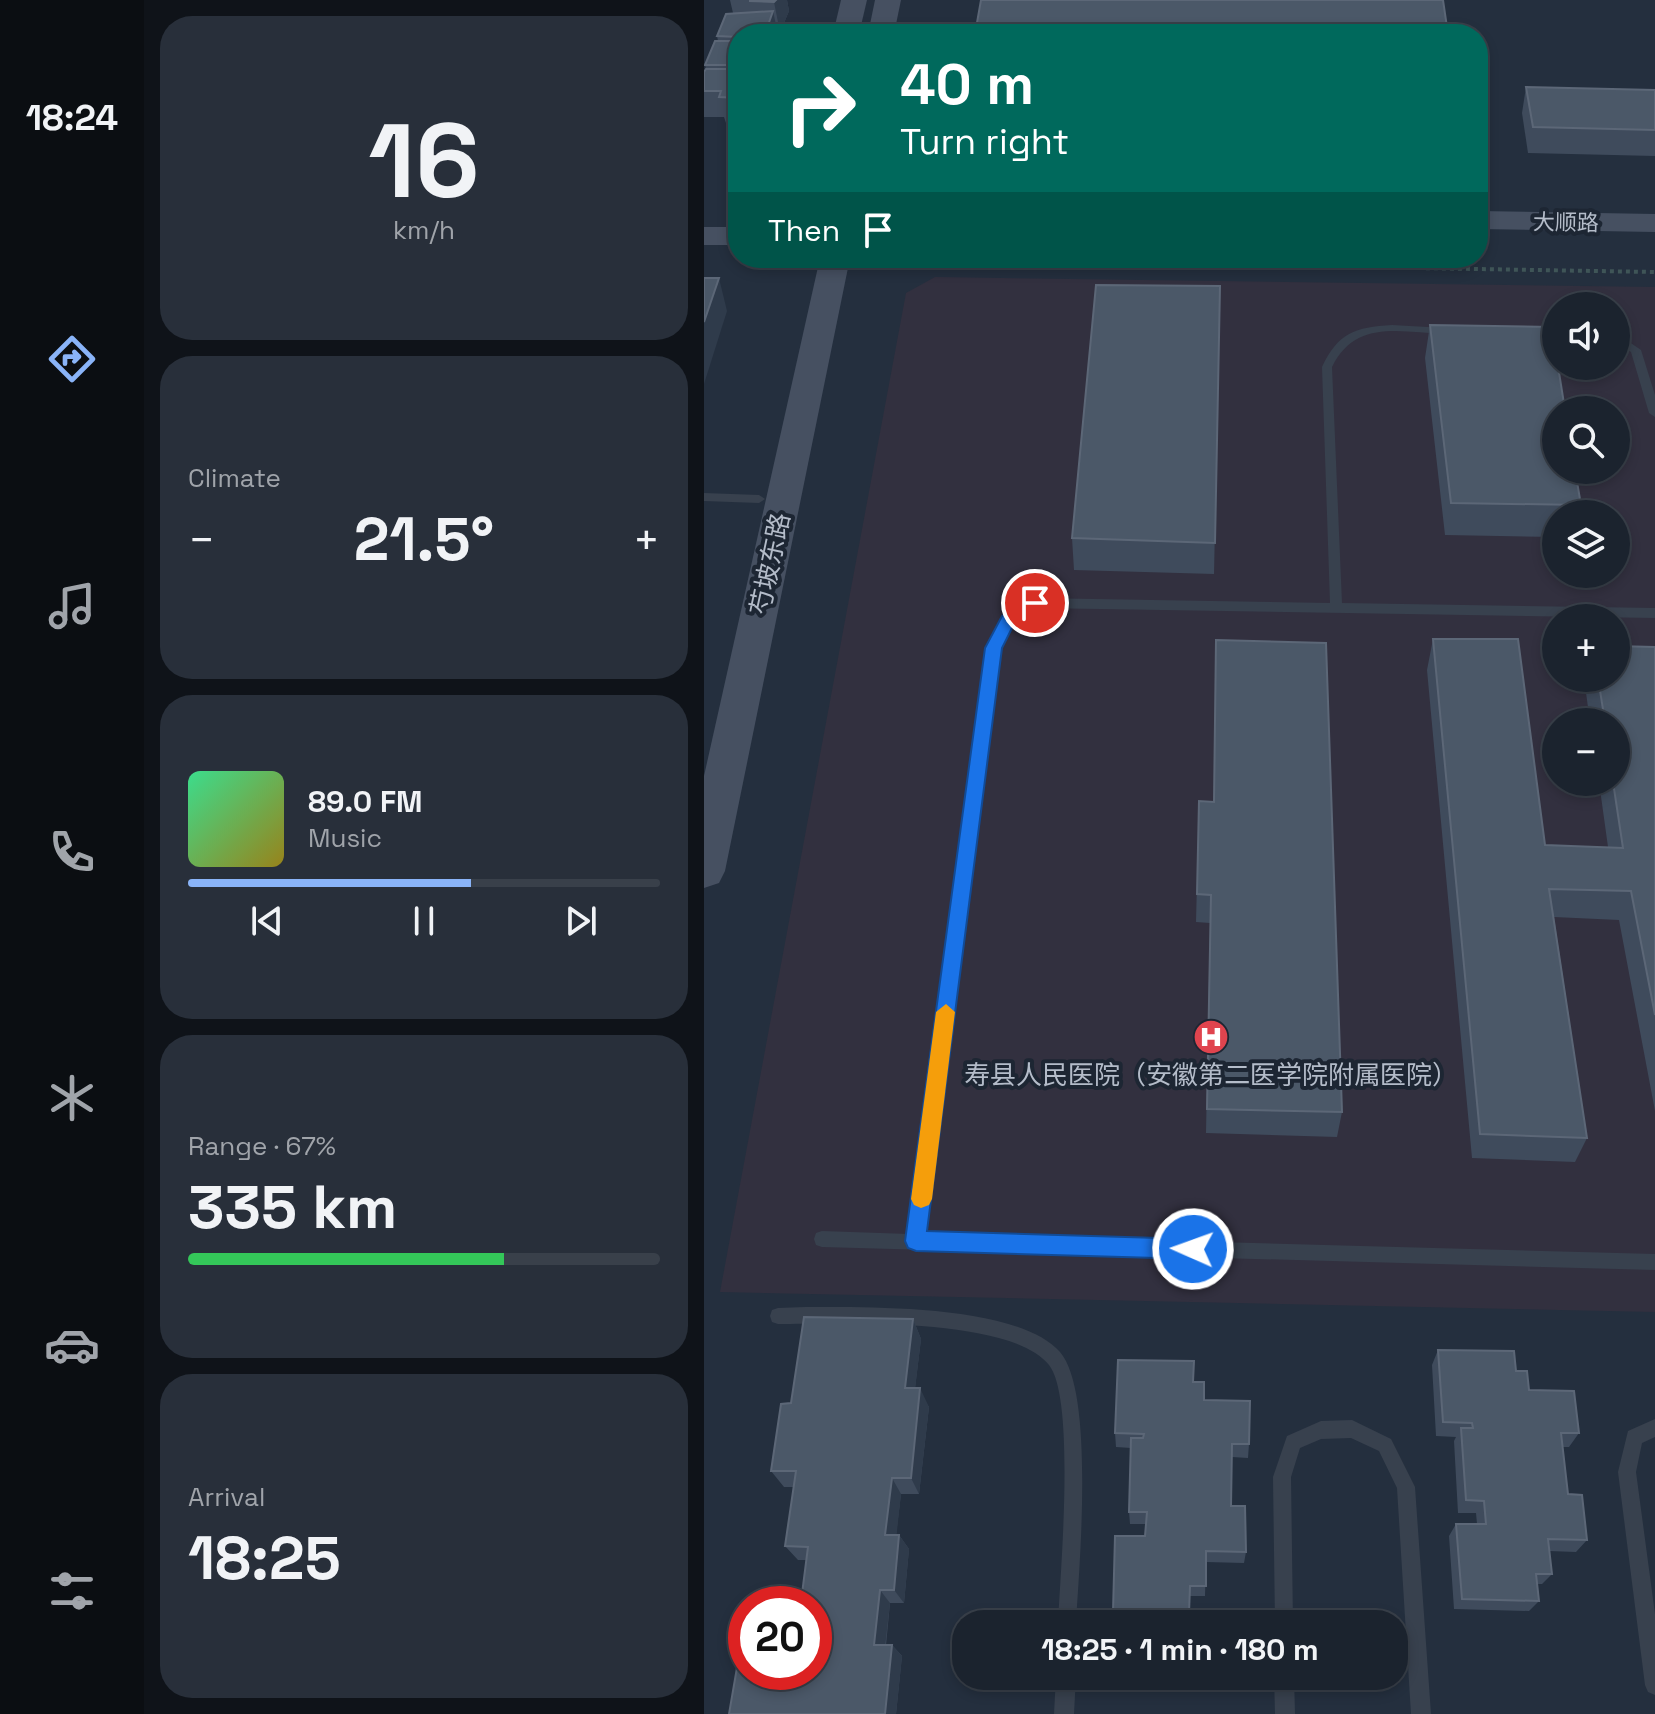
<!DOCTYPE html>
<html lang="en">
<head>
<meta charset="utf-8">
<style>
  :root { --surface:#1b232e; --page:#282f3a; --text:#f1f3f6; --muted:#a0a4aa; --line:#39404a; --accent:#8ab4f8 }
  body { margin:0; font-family:"Space Grotesk","Noto Sans SC",sans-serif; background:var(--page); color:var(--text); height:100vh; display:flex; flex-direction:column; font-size:30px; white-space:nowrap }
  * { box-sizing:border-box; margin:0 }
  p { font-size:26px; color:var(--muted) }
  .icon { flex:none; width:44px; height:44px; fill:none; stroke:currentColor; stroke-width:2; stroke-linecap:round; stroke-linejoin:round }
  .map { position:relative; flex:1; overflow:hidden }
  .side { display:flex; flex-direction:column; gap:16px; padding:16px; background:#0f1319; width:560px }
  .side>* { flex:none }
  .hud { position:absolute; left:24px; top:24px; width:760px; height:244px; border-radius:32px; box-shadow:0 4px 12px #0003,0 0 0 2px var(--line); background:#00695c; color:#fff; overflow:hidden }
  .fabs { position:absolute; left:838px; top:292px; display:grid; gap:16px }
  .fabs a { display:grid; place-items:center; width:88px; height:88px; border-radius:50%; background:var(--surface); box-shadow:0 4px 12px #0003,0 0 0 2px var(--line); font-size:40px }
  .speed { position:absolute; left:24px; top:1586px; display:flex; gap:16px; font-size:40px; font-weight:700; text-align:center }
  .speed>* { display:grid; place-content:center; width:104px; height:104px; border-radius:50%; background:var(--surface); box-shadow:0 4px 12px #0003,0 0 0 2px var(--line); line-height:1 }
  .speed .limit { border:12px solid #d22; background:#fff; color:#111 }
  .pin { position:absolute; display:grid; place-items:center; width:68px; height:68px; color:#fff; margin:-34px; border:4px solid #fff; border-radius:50%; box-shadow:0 2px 8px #0007 }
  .me { position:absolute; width:88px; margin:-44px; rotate:272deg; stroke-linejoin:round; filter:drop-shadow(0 0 6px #0008) }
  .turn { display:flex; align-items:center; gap:28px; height:168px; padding:0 40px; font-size:36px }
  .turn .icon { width:104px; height:104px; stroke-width:2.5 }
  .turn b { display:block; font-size:56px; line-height:68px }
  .then { display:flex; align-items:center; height:76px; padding:0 40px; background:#0003; gap:16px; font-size:30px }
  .big { font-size:60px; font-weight:800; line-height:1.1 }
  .side .card { flex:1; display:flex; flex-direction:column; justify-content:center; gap:12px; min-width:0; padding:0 28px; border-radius:32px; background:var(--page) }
  .side .dial { align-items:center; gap:0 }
  .dial b { font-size:104px; line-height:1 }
  .song { display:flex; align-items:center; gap:24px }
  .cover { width:96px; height:96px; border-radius:12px; background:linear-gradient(135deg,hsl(150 70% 55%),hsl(50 70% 35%)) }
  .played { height:8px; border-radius:4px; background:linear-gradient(90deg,var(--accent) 60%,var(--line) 60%) }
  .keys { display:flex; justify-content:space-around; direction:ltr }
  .heat { display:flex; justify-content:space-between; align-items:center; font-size:44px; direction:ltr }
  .charge { height:12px; border-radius:6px; background:linear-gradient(90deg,#34c759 67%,var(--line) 0) }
  .trip { position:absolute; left:248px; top:1610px; width:456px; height:80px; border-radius:32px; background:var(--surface); box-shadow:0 4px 12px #0003,0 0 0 2px var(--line); font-weight:800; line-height:80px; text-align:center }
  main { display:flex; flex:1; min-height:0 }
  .menu { display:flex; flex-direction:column; width:144px; justify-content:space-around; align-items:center; background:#0b0e12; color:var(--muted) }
  .menu .icon { width:56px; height:56px }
  .menu .active { color:var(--accent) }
  .menu b { font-size:36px; color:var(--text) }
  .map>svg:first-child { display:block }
  .medical { fill:#32303f; fill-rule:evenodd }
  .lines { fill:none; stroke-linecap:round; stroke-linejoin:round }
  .path { stroke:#3f5557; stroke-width:4; stroke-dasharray:4 4; stroke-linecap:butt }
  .lane { fill:#38414e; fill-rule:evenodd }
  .secondary { fill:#465061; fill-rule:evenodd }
  .wall { fill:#3f4b5c }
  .shaded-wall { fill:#2f3b4b }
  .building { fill:#4b5868; stroke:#5c6777; stroke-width:2 }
  .route { fill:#1a73e8; stroke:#114b97; stroke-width:2 }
  .slow { fill:#f59e0b }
  .labels { text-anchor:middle; stroke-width:8; stroke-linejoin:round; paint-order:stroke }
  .far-street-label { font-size:22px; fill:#b4bcc9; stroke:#1d2633 }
  .street-label { font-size:26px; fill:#b4bcc9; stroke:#1d2633 }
  .poi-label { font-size:26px; fill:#b4bcc9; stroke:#1d2633 }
</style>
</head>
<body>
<main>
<nav class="menu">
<b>18:24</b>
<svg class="icon active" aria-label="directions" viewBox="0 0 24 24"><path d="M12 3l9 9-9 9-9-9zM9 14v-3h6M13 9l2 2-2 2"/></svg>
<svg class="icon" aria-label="music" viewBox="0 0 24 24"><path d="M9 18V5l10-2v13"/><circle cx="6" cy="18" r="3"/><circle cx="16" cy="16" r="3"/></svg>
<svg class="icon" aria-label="phone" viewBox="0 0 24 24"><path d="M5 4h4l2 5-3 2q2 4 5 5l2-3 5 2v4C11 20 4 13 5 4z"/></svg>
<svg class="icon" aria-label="climate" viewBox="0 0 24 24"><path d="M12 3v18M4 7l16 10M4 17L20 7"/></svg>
<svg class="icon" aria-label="car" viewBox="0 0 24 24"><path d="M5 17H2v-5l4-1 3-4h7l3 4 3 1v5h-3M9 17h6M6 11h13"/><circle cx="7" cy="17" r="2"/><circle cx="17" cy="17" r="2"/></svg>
<svg class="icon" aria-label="filters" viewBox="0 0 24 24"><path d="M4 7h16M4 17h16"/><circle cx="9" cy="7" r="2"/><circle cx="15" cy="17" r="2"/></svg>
</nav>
<section class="side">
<div class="card dial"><b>16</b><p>km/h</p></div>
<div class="card"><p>Climate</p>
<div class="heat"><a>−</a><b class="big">21.5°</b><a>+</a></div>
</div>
<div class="card">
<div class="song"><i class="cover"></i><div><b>89.0 FM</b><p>Music</p></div></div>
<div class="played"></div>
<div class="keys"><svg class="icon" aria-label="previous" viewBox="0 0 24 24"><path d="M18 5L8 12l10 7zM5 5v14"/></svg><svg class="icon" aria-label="pause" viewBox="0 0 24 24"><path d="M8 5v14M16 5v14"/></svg><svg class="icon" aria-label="next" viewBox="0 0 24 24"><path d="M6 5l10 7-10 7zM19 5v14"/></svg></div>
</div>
<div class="card"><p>Range · 67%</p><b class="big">335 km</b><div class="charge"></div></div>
<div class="card"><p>Arrival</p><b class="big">18:25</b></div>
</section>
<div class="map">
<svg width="951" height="1714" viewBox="0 0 951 1714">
  <rect width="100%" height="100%" fill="#242f3e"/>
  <path class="medical" d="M231 277 951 287V1312L16 1292 202 293ZM852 306H912V366H852ZM852 410H912V470H852ZM852 514H912V574H852ZM852 618H912V678H852ZM852 722H912V782H852Z"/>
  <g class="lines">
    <polyline class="path" points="234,260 951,272"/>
    <g class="lane">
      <path d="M688 325 741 328 746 331 741 334C697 332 651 319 628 367L638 603 951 608V618L333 608 309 623 295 648 221 1234 951 1254V1270L118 1247 112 1245 110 1239 112 1233 118 1231 205 1234 283 648 300 617 331 598 626 603 618 367C634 333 651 327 688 325Z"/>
      <polygon points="912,333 937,350 951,395 951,417 945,413 927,352 912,341"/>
      <polygon points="0,493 55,495 61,499 55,503 0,501"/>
      <path d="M102 1307C163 1307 314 1304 356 1352 391 1392 375 1568 372 1624H354C356 1576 372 1399 345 1365 306 1316 134 1324 74 1324L68 1322 66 1316 68 1310 74 1308Z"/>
      <polygon points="951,1419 951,1437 938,1443 932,1472 951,1614 951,1695 944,1692 941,1685 914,1472 924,1431"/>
      <polygon points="648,1420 687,1439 711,1487 727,1714 707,1714 693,1488 675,1451 647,1438 617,1439 596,1448 587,1477 589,1624 571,1624 569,1477 583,1436 617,1421"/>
      <polygon points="352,1676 372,1676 370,1714 350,1714"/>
      <polygon points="570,1676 590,1676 591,1714 571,1714"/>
    </g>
    <g class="secondary">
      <polygon points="137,0 163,0 155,34 129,34"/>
      <polygon points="171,0 197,0 190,34 164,34"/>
      <polygon points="774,211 951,214 951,232 774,229"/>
      <rect x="0" y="227" width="34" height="18"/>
      <polygon points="116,258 146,258 21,871 15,883 0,888 0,776"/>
    </g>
  </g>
  <g class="wall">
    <polygon points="26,0 83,0 85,11 80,23 75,27 34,34 34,123 22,123 20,117 0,117 0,72 2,69 1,65 14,41 13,36 29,13"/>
    <polygon points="822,87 951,90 951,156 824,153 818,113"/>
    <polygon points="516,286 510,574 370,570 368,538"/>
    <polygon points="726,325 877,505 874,514 852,514 852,537 741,535 721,358"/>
    <polygon points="729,639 841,845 904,847 895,782 912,782 912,722 886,722 880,678 912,678 951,647 951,1111 915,920 850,917 883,1138 871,1162 768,1158 723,670"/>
    <polygon points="495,801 638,1112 633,1137 502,1133 506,923 492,922"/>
    <polygon points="209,1319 217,1339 211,1388 225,1407 215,1494 197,1494 192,1535 195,1535 205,1549 200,1603 186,1603 182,1645 188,1645 198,1656 192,1714 25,1714 110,1672 98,1594 102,1560 94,1560 81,1546 90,1487 80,1487 67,1471 87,1403"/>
    <polygon points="734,1350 812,1371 825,1390 875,1433 865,1447 859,1447 864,1494 883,1540 872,1552 845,1551 848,1574 838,1584 833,1584 835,1601 825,1611 750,1609 745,1536 752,1524 773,1524 772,1513 754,1513 750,1441 752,1437 732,1436 728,1365"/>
    <polygon points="489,1382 500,1400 545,1444 544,1458 528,1457 527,1506 542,1552 540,1563 502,1562 501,1596 486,1596 485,1623 410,1622 409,1612 441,1536 442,1524 426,1524 425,1512 427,1448 412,1447 411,1433"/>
  </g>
  <g class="shaded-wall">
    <polygon points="72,0 83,0 85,11 80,23 75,27 70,2"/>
    <polygon points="69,11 74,34 61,34"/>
    <polygon points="15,278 23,311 0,384 0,322"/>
    <polygon points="209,1319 217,1339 209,1406 201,1388"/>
    <polygon points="216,1388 225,1407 215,1494 207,1478"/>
    <polygon points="188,1478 197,1494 191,1549 181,1535"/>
    <polygon points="195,1535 205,1549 200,1603 190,1590"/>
    <polygon points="176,1590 186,1603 180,1656 170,1645"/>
    <polygon points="188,1645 198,1656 192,1714 181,1714"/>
  </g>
  <g class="building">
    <polygon points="46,0 72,0 70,2 46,1"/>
    <polygon points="277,0 739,0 744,34 271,34"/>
    <polygon points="69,11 61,34 34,34 34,37 13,36 22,14"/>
    <polygon points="11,41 34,41 34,98 15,97 17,91 0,91 0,72 2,69 23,69 24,65 1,65"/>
    <polygon points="822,87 951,90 951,130 829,127"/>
    <polygon points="0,278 15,278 0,322"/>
    <polygon points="392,285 516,286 511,543 368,538"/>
    <polygon points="726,325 848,327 852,352 852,366 854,366 861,410 852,410 852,470 871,470 877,505 747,503"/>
    <polygon points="729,639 814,639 841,845 919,848 909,782 912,782 912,722 901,722 894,678 912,678 912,646 951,647 951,1015 927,891 845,889 883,1138 776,1134"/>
    <polygon points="512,640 622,643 638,1112 503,1109 507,895 493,894 495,801 510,802"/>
    <polygon points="100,1317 209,1319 201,1388 216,1388 207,1478 188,1478 181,1535 195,1535 190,1590 176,1590 170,1645 188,1645 181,1714 25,1714 36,1650 42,1650 42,1672 110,1672 110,1604 69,1604 70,1594 98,1594 104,1547 81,1546 92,1471 67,1471 77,1404 87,1403"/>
    <polygon points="734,1350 810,1351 812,1371 823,1371 825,1390 870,1391 875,1433 857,1433 864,1494 878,1495 883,1540 844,1539 848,1574 832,1574 835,1601 758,1599 752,1524 782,1524 780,1501 762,1500 757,1428 769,1428 768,1423 739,1422"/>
    <polygon points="414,1360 490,1361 489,1382 500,1382 500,1400 546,1401 545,1444 528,1444 527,1506 541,1506 542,1552 502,1551 502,1586 486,1586 485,1614 409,1612 411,1536 441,1536 443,1512 425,1512 427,1438 439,1438 440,1434 411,1433"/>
  </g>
  <polygon class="route" points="331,598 339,603 337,608 310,624 298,648 223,1231 489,1239 496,1242 499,1249 496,1256 489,1259 212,1251 204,1248 201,1241 281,648 298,616"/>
  <polygon class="slow" points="242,1004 251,1012 228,1199 225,1205 217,1208 210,1205 207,1199 232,1012"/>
  <defs>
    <symbol id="hospital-disc" viewBox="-11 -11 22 22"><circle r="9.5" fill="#e0444e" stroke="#1d2633"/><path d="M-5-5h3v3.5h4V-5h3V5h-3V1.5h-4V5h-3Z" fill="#fff"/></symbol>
  </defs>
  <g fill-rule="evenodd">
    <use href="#hospital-disc" x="487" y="1017" width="40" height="40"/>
  </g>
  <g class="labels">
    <g class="far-street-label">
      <text transform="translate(862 222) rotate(1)" y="8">大顺路</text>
    </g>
    <g class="street-label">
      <text transform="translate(66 564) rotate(-78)" y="9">芍坡东路</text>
    </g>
    <g class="poi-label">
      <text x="507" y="1084">寿县人民医院（安徽第二医学院附属医院）</text>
    </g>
  </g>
</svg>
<div class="fabs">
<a><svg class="icon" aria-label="sound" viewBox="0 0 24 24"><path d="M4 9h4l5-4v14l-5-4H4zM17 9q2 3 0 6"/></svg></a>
<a><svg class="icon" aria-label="search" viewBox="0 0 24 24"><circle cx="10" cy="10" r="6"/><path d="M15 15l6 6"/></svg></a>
<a><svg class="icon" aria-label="layers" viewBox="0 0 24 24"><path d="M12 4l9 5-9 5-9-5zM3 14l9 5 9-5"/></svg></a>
<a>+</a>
<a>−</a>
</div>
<div class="speed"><div class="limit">20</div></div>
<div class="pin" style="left:331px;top:603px;background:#d93025"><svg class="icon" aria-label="arrive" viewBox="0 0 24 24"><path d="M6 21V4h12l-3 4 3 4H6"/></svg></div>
<svg class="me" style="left:489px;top:1249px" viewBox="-20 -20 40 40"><circle r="17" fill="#1a73e8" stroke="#fff" stroke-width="3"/><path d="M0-11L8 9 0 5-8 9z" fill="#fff"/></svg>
<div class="trip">18:25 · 1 min · 180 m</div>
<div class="hud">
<div class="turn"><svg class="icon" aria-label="right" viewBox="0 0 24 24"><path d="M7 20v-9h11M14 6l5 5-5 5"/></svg><div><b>40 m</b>Turn right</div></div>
<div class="then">Then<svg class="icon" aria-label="arrive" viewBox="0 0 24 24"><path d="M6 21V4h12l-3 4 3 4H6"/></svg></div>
</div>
</div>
</main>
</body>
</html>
